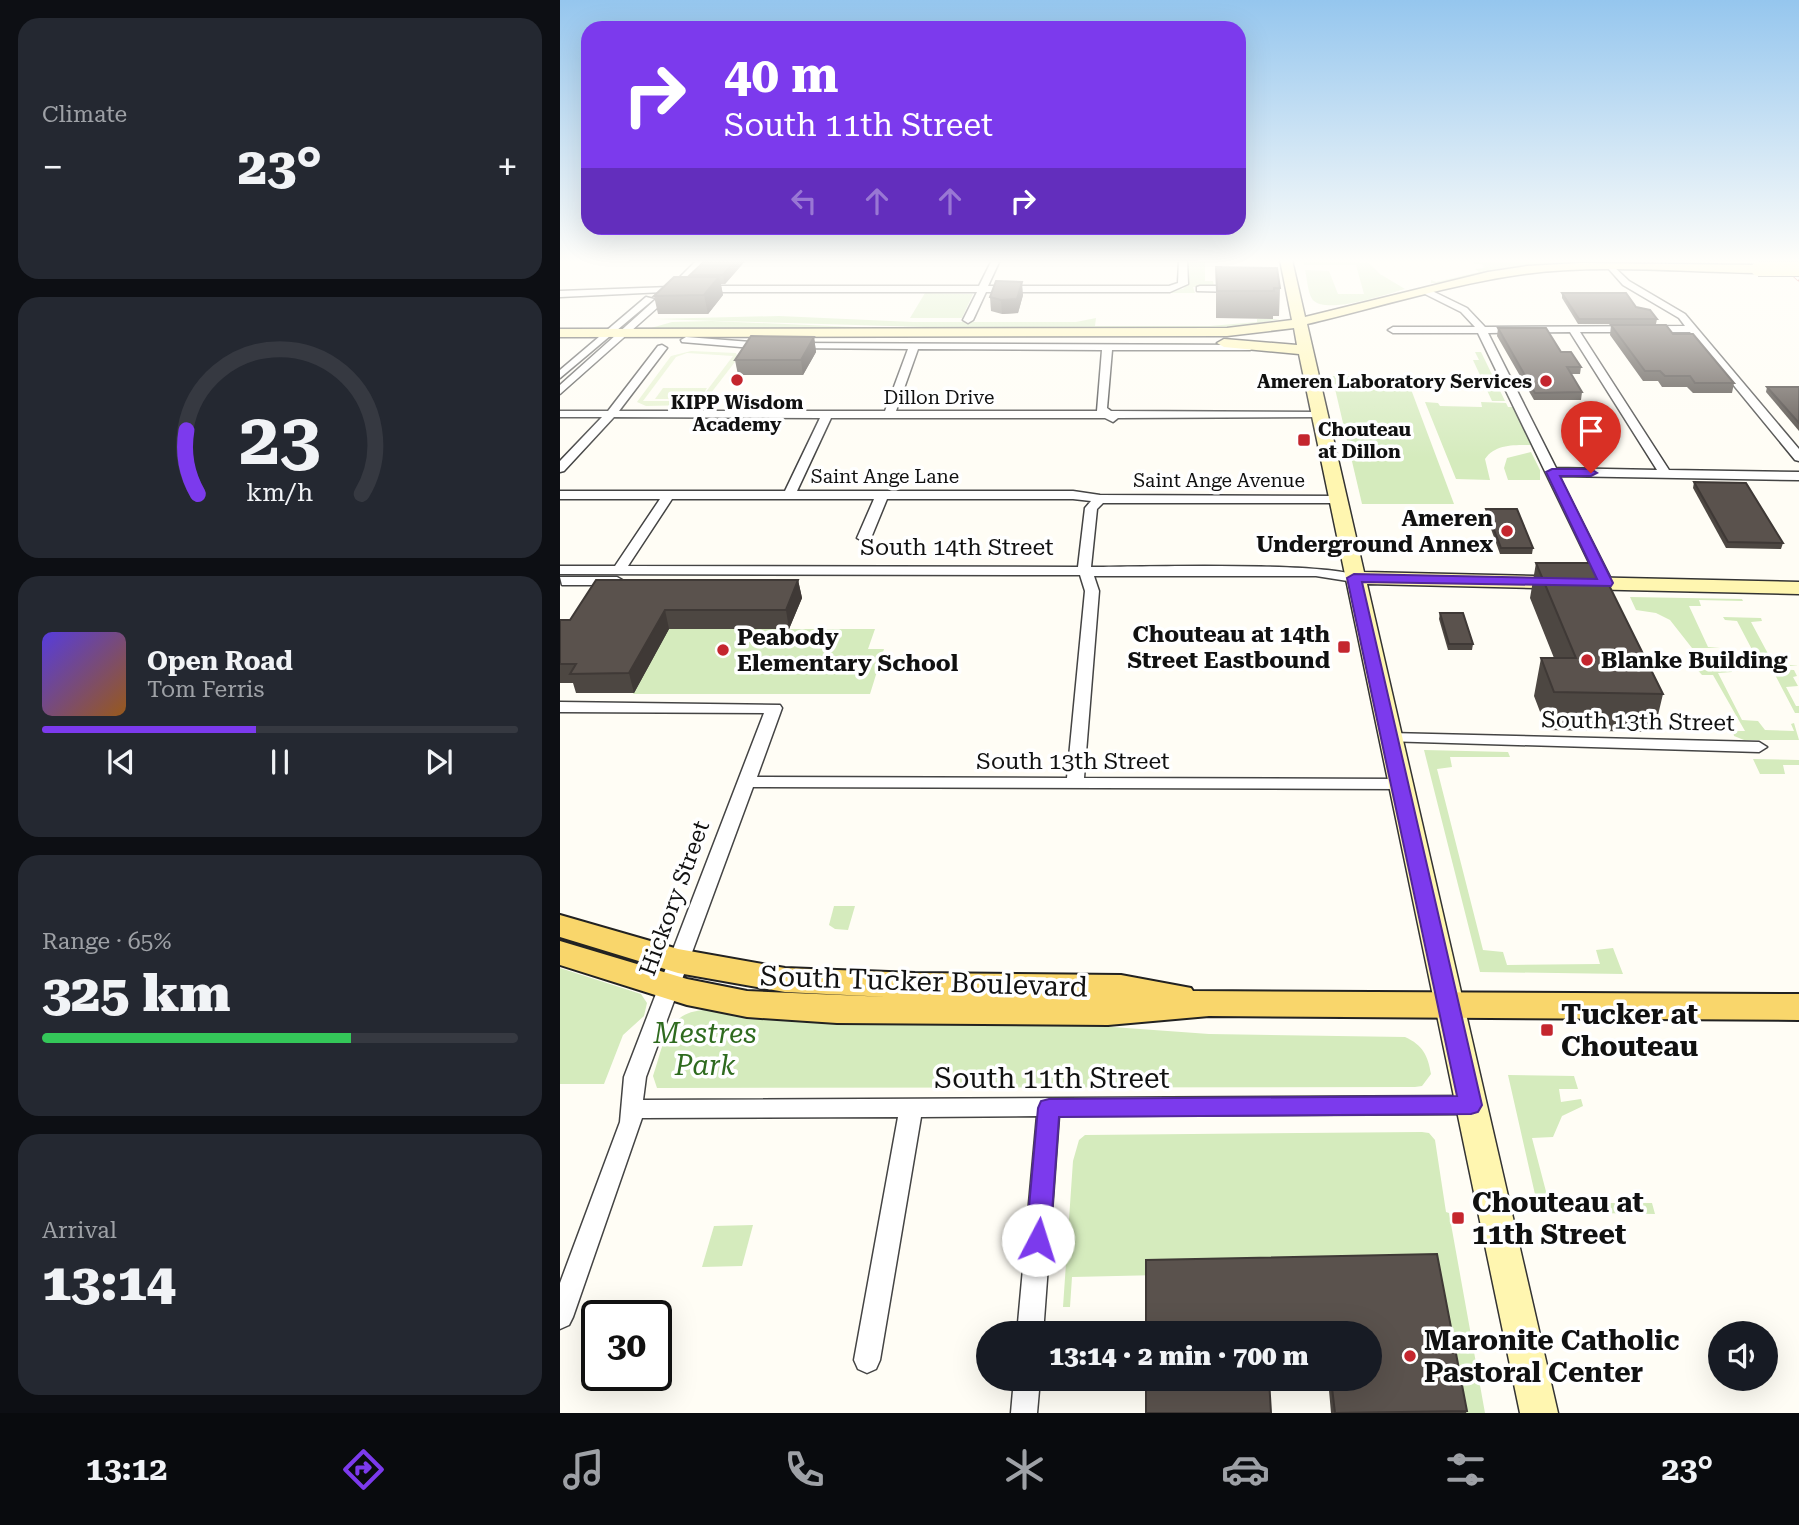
<!DOCTYPE html>
<html lang="en">
<head>
<meta charset="utf-8">
<style>
  :root { --surface:#171b24; --page:#242831; --text:#f1f3f6; --muted:#9ea1a6; --line:#363941; --accent:#7c3aed }
  body { margin:0; font-family:"Roboto Serif",serif; background:var(--page); color:var(--text); height:100vh; display:flex; flex-direction:column; font-size:26px; white-space:nowrap }
  * { box-sizing:border-box; margin:0 }
  p { font-size:23px; color:var(--muted) }
  .icon { flex:none; width:38px; height:38px; fill:none; stroke:currentColor; stroke-width:2; stroke-linecap:round; stroke-linejoin:round }
  .map { position:relative; flex:1; overflow:hidden }
  .details { display:flex; flex-direction:column; gap:18px; padding:18px; background:#0d0f14; width:560px }
  .details>* { flex:none }
  .hud { position:absolute; left:21px; top:21px; width:665px; height:214px; border-radius:21px; box-shadow:0 7px 28px #0002; background:#7c3aed; color:#fff; overflow:hidden }
  .controls { position:absolute; left:1148px; top:1321px; display:grid; gap:14px }
  .controls a { display:grid; place-items:center; width:70px; height:70px; border-radius:50%; background:var(--surface); box-shadow:0 7px 28px #0002; font-size:35px }
  .speed { position:absolute; left:21px; top:1300px; display:flex; gap:14px; font-size:35px; font-weight:700; text-align:center }
  .speed>* { display:grid; place-content:center; width:91px; height:91px; border-radius:50%; background:var(--surface); box-shadow:0 7px 28px #0002; line-height:1 }
  .speed .limit { border:4px solid #111; border-radius:10px; background:#fff; color:#111 }
  .pin { position:absolute; display:grid; place-items:center; width:60px; height:60px; color:#fff; margin:-72px -30px; border-radius:50% 50% 50% 0; rotate:-45deg; box-shadow:0 0 7px #0007 }
  .pin .icon { rotate:45deg }
  .me { position:absolute; width:77px; margin:-38px; rotate:5deg; stroke-linejoin:round; filter:drop-shadow(0 0 5px #0008) }
  .turn { display:flex; align-items:center; gap:24px; height:147px; padding:0 28px; font-size:32px }
  .turn .icon { width:91px; height:91px; stroke-width:2.5 }
  .turn b { display:block; font-size:49px; line-height:60px }
  .lanes { display:flex; align-items:center; height:66px; padding:0 28px; background:#0003; justify-content:center; gap:35px; direction:ltr }
  .lanes .off { opacity:.35 }
  .big { font-size:52px; font-weight:800; line-height:1.1 }
  .details .card { flex:1; display:flex; flex-direction:column; justify-content:center; gap:10px; min-width:0; padding:0 24px; border-radius:21px; background:var(--page) }
  .details .dial { align-items:center; gap:0 }
  .dial svg { height:182px; overflow:visible; fill:none; stroke:var(--line); stroke-width:7; stroke-linecap:round; text-anchor:middle }
  .dial text { fill:var(--text); stroke:none }
  .song { display:flex; align-items:center; gap:21px }
  .cover { width:84px; height:84px; border-radius:10px; background:linear-gradient(135deg,hsl(250 70% 55%),hsl(30 70% 35%)) }
  .played { height:7px; border-radius:4px; background:linear-gradient(90deg,var(--accent) 45%,var(--line) 45%) }
  .keys { display:flex; justify-content:space-around; direction:ltr }
  .heat { display:flex; justify-content:space-between; align-items:center; font-size:38px; direction:ltr }
  .charge { height:10px; border-radius:5px; background:linear-gradient(90deg,#34c759 65%,var(--line) 0) }
  .trip { position:absolute; left:416px; top:1321px; width:406px; height:70px; border-radius:35px; background:var(--surface); box-shadow:0 7px 28px #0002; font-weight:800; line-height:70px; text-align:center }
  .menu { display:flex; height:112px; justify-content:space-around; align-items:center; background:#090b0e; color:var(--muted) }
  .menu .icon { width:49px; height:49px }
  .menu .selected { color:var(--accent) }
  .menu b { font-size:32px; color:var(--text) }
  main { display:flex; flex:1; min-height:0 }
  .map>svg:first-child { display:block }
  .green { fill:#d5ebbd }
  .pitch { fill:#e6f2cf; fill-rule:evenodd }
  .lines { fill:none; stroke-linecap:round; stroke-linejoin:round }
  .street-casing { stroke:#444; stroke-width:3 }
  .secondary-casing { stroke:#333; stroke-width:3 }
  .primary-casing { stroke:#222; stroke-width:4 }
  .street { fill:#fff; fill-rule:evenodd }
  .secondary { fill:#fff6b0; fill-rule:evenodd }
  .primary { fill:#f9d66b; fill-rule:evenodd }
  .rail-casing { stroke:#c4262e; stroke-width:5 }
  .rail { stroke:#fff; stroke-width:3.5; stroke-dasharray:10; stroke-linecap:butt }
  .secondary-bridge-casing { stroke:#333; stroke-width:16; stroke-linecap:butt }
  .secondary-bridge { stroke:#fff6b0; stroke-width:14 }
  .wall { fill:#4d4742 }
  .shaded-wall { fill:#3f3936 }
  .building { fill:#5a524d; stroke:#3f3936; stroke-width:2 }
  .route { fill:#7c3aed; stroke:#51269a; stroke-width:2 }
  .poi-dot { fill:#c4262e; stroke:#fff; stroke-width:2.5 }
  .labels { text-anchor:middle; stroke-width:7; stroke-linejoin:round; paint-order:stroke }
  .far-poi-label { font-size:19px; font-weight:bold; fill:#111; stroke:#fff; text-anchor:end }
  .far-street-label { font-size:19px; fill:#111; stroke:#fff }
  .poi-label { font-size:23px; font-weight:bold; fill:#111; stroke:#fff; text-anchor:end }
  .street-label { font-size:23px; fill:#111; stroke:#fff }
  .near-street-label { font-size:28px; fill:#111; stroke:#fff }
  .near-poi-label { font-size:28px; font-weight:bold; fill:#111; stroke:#fff; text-anchor:start }
  .near-park-label { font-size:28px; font-style:italic; fill:#2f6b1f; stroke:#fff }
</style>
</head>
<body>
<main>
<section class="details">
<div class="card"><p>Climate</p>
<div class="heat"><a>−</a><b class="big">23°</b><a>+</a></div>
</div>
<div class="card dial"><svg viewBox="0 0 100 80">
<path d="M14 69A42 42 0 1 1 86 69"/>
<path d="M14 69A42 42 0 0 1 9 41" stroke="#7c3aed"/>
<text x="50" y="56" font-size="32" font-weight="700">23</text>
<text x="50" y="72" font-size="11">km/h</text>
</svg></div>
<div class="card">
<div class="song"><i class="cover"></i><div><b>Open Road</b><p>Tom Ferris</p></div></div>
<div class="played"></div>
<div class="keys"><svg class="icon" aria-label="previous" viewBox="0 0 24 24"><path d="M18 5L8 12l10 7zM5 5v14"/></svg><svg class="icon" aria-label="pause" viewBox="0 0 24 24"><path d="M8 5v14M16 5v14"/></svg><svg class="icon" aria-label="next" viewBox="0 0 24 24"><path d="M6 5l10 7-10 7zM19 5v14"/></svg></div>
</div>
<div class="card"><p>Range · 65%</p><b class="big">325 km</b><div class="charge"></div></div>
<div class="card"><p>Arrival</p><b class="big">13:14</b></div>
</section>
<div class="map">
<svg width="1239" height="1413" viewBox="0 0 1239 1413">
  <rect width="100%" height="100%" fill="#fffdf5"/>
  <g class="green">
    <polygon points="628,260 645,260 645,281 653,281 654,287 633,287 635,293 567,293 623,289 628,283"/>
    <path d="M743 260 809 263 820 274 845 289C827 294 769 314 754 301 748 296 747 278 745 270L769 271 778 294H804L796 265H744Z"/>
    <polygon points="1020,260 1010,264 943,269 878,283 871,283 871,280 876,282 919,272 915,269 924,268 922,264 914,264 912,261"/>
    <polygon points="365,293 413,294 402,318 350,318"/>
    <polygon points="219,316 353,322 516,322 536,318 535,326 650,326 697,322 697,319 720,319 670,329 91,328 112,322 152,321 342,329 673,327 364,327 93,319"/>
    <polygon points="667,335 84,338 85,337"/>
    <polygon points="174,343 619,343 670,346"/>
    <polygon points="915,352 921,352 945,401 932,401 913,360 919,360"/>
    <polygon points="772,376 846,376 894,504 802,504"/>
    <path d="M865 402 878 403 880 406 922 407 921 402 946 403 948 407H953L971 445C954 445 935 444 925 459L930 480 896 479Z"/>
    <polygon points="971,452 980,470 980,480 948,480 944,468 947,458"/>
    <polygon points="1070,597 1182,599 1183,601 1139,600 1141,606 1129,606 1148,647 1160,648 1132,648 1110,620 1096,613 1076,610"/>
    <polygon points="1163,617 1201,618 1202,621 1191,622 1213,663 1239,666 1187,665 1185,660 1197,659 1177,621 1165,620"/>
    <polygon points="65,629 315,629 308,649 324,649 310,694 73,694 104,637"/>
    <polygon points="1135,667 1171,668 1172,672 1158,673 1182,720 1198,721 1205,730 1234,731 1231,724 1234,723 1239,740 1184,740 1174,736 1173,731 1185,731 1153,675 1142,675"/>
    <polygon points="1212,669 1234,670 1237,676 1233,677 1238,686 1226,687 1236,706 1239,706 1239,713 1235,713"/>
    <polygon points="864,750 948,752 950,757 890,757 892,767 877,769 923,950 943,952 947,965 1040,964 1036,950 1053,948 1063,974 920,972"/>
    <polygon points="1193,759 1239,760 1239,765 1223,765 1225,774 1200,774"/>
    <polygon points="274,906 295,906 288,930 275,929 269,925"/>
    <polygon points="0,968 81,994 87,1003 84,1016 63,1035 44,1084 0,1084"/>
    <path d="M146 1010 226 1019 511 1024 649 1034 845 1037C863 1045 868 1056 871 1074L862 1086 855 1087 97 1088 93 1076C104 1044 106 1011 146 1010Z"/>
    <polygon points="948,1075 1014,1076 1018,1089 999,1089 1001,1102 1021,1099 1023,1106 1002,1116 993,1137 972,1138 989,1203 1092,1203 1095,1214 979,1212"/>
    <polygon points="862,1132 869,1133 875,1140 886,1212 889,1213 925,1413 901,1413 874,1269 512,1277 510,1307 503,1307 513,1161 519,1140 525,1135"/>
    <polygon points="193,1225 182,1266 142,1267 154,1226"/>
  </g>
  <g class="pitch">
    <path d="M131 351 176 353 178 358 144 402 133 405 86 406 77 402 111 356ZM127 353 173 356 139 401H83L116 357Z"/>
    <polygon points="103,388 147,388 140,399 95,399"/>
  </g>
  <g class="lines">
    <defs>
      <g id="street">
        <polygon points="137,260 146,260 120,286 125,289 123,291 115,292 0,394 0,385 104,292 0,297 0,291 110,287"/>
        <polygon points="432,260 440,260 428,286 609,286 618,283 619,260 627,260 628,284 610,292 426,292 413,320 408,323 403,320 417,292 142,292 137,289 142,286 419,286"/>
        <path d="M1051 264 1069 281 1125 314 1239 449V461L1235 460 1130 332H1020L1109 470 1239 472V480L999 476 1052 581 1045 585 1038 581 918 333H833L828 330 833 327H915L901 312 863 293 861 291 866 288 907 308 925 327 1125 326 1119 318 1063 285 1047 267ZM1010 332 1097 470 996 468 928 333Z"/>
        <polygon points="640,286 677,286 682,289 677,292 637,291 637,287"/>
        <polygon points="86,297 94,299 0,378 0,370"/>
        <polygon points="126,337 204,343 209,346 204,349 122,342 121,340"/>
        <path d="M233 343 694 345 695 347 690 350H552L547 408 551 411 759 412 765 415 763 417 558 418 553 422 545 418H271L237 491H513L540 495 782 496V502L778 503H543L537 509 531 567C571 567 782 561 801 578L794 582 756 576H534L539 591 524 778 840 779 848 784 840 789 193 787 86 1077 83 1100 910 1096 918 1099 921 1105 918 1111 910 1114 499 1116 483 1334H457L477 1116 361 1117 320 1360 316 1369 307 1373 298 1369 294 1360 338 1117 82 1118 13 1317 9 1325 0 1329V1283L60 1122 64 1077 204 713 0 712V702L220 705 222 708 197 777 507 778 525 591 520 575 0 574V566H55L100 499H0V491H225L260 418 54 417 4 471 0 472V461L42 417H0V411H48L98 346 102 345 107 348 59 411H325L348 349 229 348V344ZM358 349 542 350 537 411H336ZM112 499H314L297 538 304 542 311 538 327 499H513L531 501 525 508 518 567 68 566Z"/>
        <polygon points="0,577 57,577 64,581 57,585 2,585"/>
        <polygon points="830,733 1199,742 1207,747 1199,752 824,741 822,738 824,735"/>
        <polygon points="454,1379 480,1379 477,1413 451,1413"/>
      </g>
      <path id="secondary" d="M720 260H732L745 317 928 272 967 266 1020 263 1198 265 1204 269 1198 273C1121 272 1041 264 964 274 891 284 819 307 747 324L804 572 1239 582V594L807 584 998 1413H960L739 354 664 347 657 343 664 339 737 345 734 328 667 336 0 337V329L667 328 732 320Z"/>
      <polygon id="primary" points="0,915 118,949 225,968 355,973 561,975 631,988 633,991 1239,994 1239,1020 649,1016 548,1025 277,1023 187,1017 127,1005 0,965 0,941 127,979 187,991 328,997 225,992 118,973 0,937"/>
    </defs>
    <use href="#street" class="street-casing"/>
    <use href="#secondary" class="secondary-casing"/>
    <use href="#primary" class="primary-casing"/>
    <use href="#street" class="street"/>
    <use href="#secondary" class="secondary"/>
    <use href="#primary" class="primary"/>
    <defs>
      <polyline id="rail" points="1218,260 1239,279"/>
    </defs>
    <use href="#rail" class="rail-casing"/>
    <use href="#rail" class="rail"/>
    <defs>
      <polyline id="secondary-bridge" points="1198,269 1239,269"/>
    </defs>
    <use href="#secondary-bridge" class="secondary-bridge-casing"/>
    <use href="#secondary-bridge" class="secondary-bridge"/>
  </g>
  <g class="wall">
    <polygon points="146,260 186,260 165,284 161,284 163,295 148,314 98,314 94,296 130,277 130,275"/>
    <polygon points="933,260 1013,260 1008,261"/>
    <polygon points="656,267 720,288 719,316 713,316 713,319 656,318"/>
    <polygon points="1002,293 1076,307 1097,319 1096,324 1018,324 1002,298"/>
    <polygon points="463,295 458,313 442,314 431,311 430,297"/>
    <polygon points="1051,325 1113,334 1174,383 1172,393 1133,393 1127,387 1102,387 1098,381 1083,381 1050,335"/>
    <polygon points="938,328 1001,352 1021,367 1020,374 1011,374 1022,392 1021,400 974,400 937,336"/>
    <polygon points="254,337 256,352 243,375 178,375 175,360"/>
    <polygon points="1207,387 1239,387 1239,431 1206,392"/>
    <polygon points="1134,482 1223,543 1221,549 1166,548 1133,488"/>
    <polygon points="926,509 973,548 972,554 940,554 926,515"/>
    <polygon points="976,563 1103,694 1094,732 987,730 974,696 981,658 994,658 970,598"/>
    <polygon points="238,580 242,598 229,629 109,629 74,693 16,693 13,683 0,683 0,620 10,620"/>
    <polygon points="880,613 913,644 912,650 888,650 879,619"/>
    <polygon points="877,1254 907,1411 906,1413 771,1413 768,1379 810,1379 810,1334 586,1334 586,1260"/>
  </g>
  <g class="shaded-wall">
    <polygon points="176,260 186,260 165,284 163,275"/>
    <polygon points="159,277 163,295 148,314 144,295"/>
    <polygon points="462,282 463,295 458,313 442,314 441,300"/>
    <polygon points="254,337 256,352 243,375 241,360"/>
    <polygon points="238,580 242,598 229,629 226,610"/>
    <polygon points="105,610 109,629 74,693 69,673"/>
  </g>
  <g class="building">
    <polygon points="146,260 176,260 163,275 130,275"/>
    <polygon points="656,267 717,268 720,288 714,288 714,291 657,291"/>
    <polygon points="114,277 159,277 144,295 94,296"/>
    <polygon points="436,281 462,282 457,299 441,300 430,297"/>
    <polygon points="1002,293 1066,293 1076,307 1090,310 1097,319 1019,319"/>
    <polygon points="1051,325 1106,325 1113,334 1133,334 1174,383 1135,383 1130,376 1105,376 1100,371 1085,371"/>
    <polygon points="938,328 986,328 1001,352 1011,352 1021,367 1007,367 1022,392 975,393"/>
    <polygon points="191,336 254,337 241,360 175,360"/>
    <polygon points="1207,387 1239,387 1239,423"/>
    <polygon points="1134,482 1186,483 1223,543 1168,542"/>
    <polygon points="926,509 957,509 973,548 941,548"/>
    <polygon points="976,563 1038,563 1103,694 994,692 981,658 1016,658"/>
    <polygon points="36,580 238,580 226,610 105,610 69,673 10,674 16,664 0,664 0,620 10,620"/>
    <polygon points="880,613 903,613 913,644 889,644"/>
    <polygon points="877,1254 907,1411 775,1413 771,1379 810,1379 810,1334 586,1334 586,1260"/>
    <polygon points="586,1379 709,1379 711,1413 586,1413"/>
  </g>
  <linearGradient id="sky" x2="0" y2="1"><stop stop-color="#95c6ee"/><stop offset="0.57" stop-color="#fffefa"/><stop offset="1" stop-color="#fffefa" stop-opacity="0"/></linearGradient>
  <rect width="1239" height="458" fill="url(#sky)"/>
  <polygon class="route" points="992,469 1031,469 1037,473 1031,476 1000,476 1053,583 1051,586 802,582 922,1105 918,1112 911,1114 499,1117 490,1240 486,1248 478,1251 469,1248 466,1240 478,1108 481,1101 489,1099 897,1096 787,578 794,574 1037,579 986,472"/>
  <g class="poi-dot">
    <circle cx="177" cy="380" r="7"/>
    <circle cx="986" cy="381" r="7"/>
    <rect x="737" y="433" width="14" height="14" rx="3.5"/>
    <circle cx="947" cy="531" r="7"/>
    <rect x="777" y="640" width="14" height="14" rx="3.5"/>
    <circle cx="163" cy="650" r="7"/>
    <circle cx="1027" cy="660" r="7"/>
    <rect x="980" y="1023" width="14" height="14" rx="3.5"/>
    <rect x="891" y="1211" width="14" height="14" rx="3.5"/>
    <circle cx="850" cy="1356" r="7"/>
  </g>
  <g class="labels">
    <g class="far-poi-label">
      <text x="972" y="388">Ameren Laboratory Services</text>
      <text x="177" y="409" text-anchor="middle">KIPP Wisdom<tspan x="177" dy="22">Academy</tspan></text>
      <text x="758" y="436" text-anchor="start">Chouteau<tspan x="758" dy="22">at Dillon</tspan></text>
    </g>
    <g class="far-street-label">
      <text x="379" y="404">Dillon Drive</text>
      <text x="325" y="483">Saint Ange Lane</text>
      <text x="659" y="487">Saint Ange Avenue</text>
    </g>
    <g class="poi-label">
      <text x="933" y="526">Ameren<tspan x="933" dy="26">Underground Annex</tspan></text>
      <text x="770" y="642">Chouteau at 14th<tspan x="770" dy="26">Street Eastbound</tspan></text>
      <text x="177" y="645" text-anchor="start">Peabody<tspan x="177" dy="26">Elementary School</tspan></text>
      <text x="1041" y="668" text-anchor="start">Blanke Building</text>
    </g>
    <g class="street-label">
      <text x="397" y="555">South 14th Street</text>
      <text transform="translate(1078 721) rotate(1)" y="8">South 13th Street</text>
      <text x="513" y="769">South 13th Street</text>
      <text transform="translate(114 898) rotate(-70)" y="8">Hickory Street</text>
    </g>
    <g class="near-street-label">
      <text transform="translate(364 981) rotate(2)" y="10">South Tucker Boulevard</text>
      <text x="492" y="1088">South 11th Street</text>
    </g>
    <g class="near-poi-label">
      <text x="1001" y="1024">Tucker at<tspan x="1001" dy="32">Chouteau</tspan></text>
      <text x="912" y="1212">Chouteau at<tspan x="912" dy="32">11th Street</tspan></text>
      <text x="864" y="1350">Maronite Catholic<tspan x="864" dy="32">Pastoral Center</tspan></text>
    </g>
    <g class="near-park-label">
      <text x="145" y="1043">Mestres<tspan x="145" dy="32">Park</tspan></text>
    </g>
  </g>
</svg>
<div class="controls">
<a><svg class="icon" aria-label="sound" viewBox="0 0 24 24"><path d="M4 9h4l5-4v14l-5-4H4zM17 9q2 3 0 6"/></svg></a>
</div>
<div class="speed"><div class="limit">30</div></div>
<div class="pin" style="left:1031px;top:473px;background:#d93025"><svg class="icon" aria-label="arrive" viewBox="0 0 24 24"><path d="M6 21V4h12l-3 4 3 4H6"/></svg></div>
<svg class="me" style="left:478px;top:1240px" viewBox="-20 -20 40 40"><circle r="19" fill="#fff"/><path d="M0-13L10 11 0 6-10 11z" fill="#7c3aed"/></svg>
<div class="trip">13:14 · 2 min · 700 m</div>
<div class="hud">
<div class="turn"><svg class="icon" aria-label="right" viewBox="0 0 24 24"><path d="M7 20v-9h11M14 6l5 5-5 5"/></svg><div><b>40 m</b>South 11th Street</div></div>
<div class="lanes"><svg class="icon off" aria-label="left" viewBox="0 0 24 24"><path d="M17 20v-9H6M10 6l-5 5 5 5"/></svg><svg class="icon off" aria-label="ahead" viewBox="0 0 24 24"><path d="M12 20V5M6 11l6-6 6 6"/></svg><svg class="icon off" aria-label="ahead" viewBox="0 0 24 24"><path d="M12 20V5M6 11l6-6 6 6"/></svg><svg class="icon" aria-label="right" viewBox="0 0 24 24"><path d="M7 20v-9h11M14 6l5 5-5 5"/></svg></div>
</div>
</div>
</main>
<nav class="menu">
<b>13:12</b>
<svg class="icon selected" aria-label="directions" viewBox="0 0 24 24"><path d="M12 3l9 9-9 9-9-9zM9 14v-3h6M13 9l2 2-2 2"/></svg>
<svg class="icon" aria-label="music" viewBox="0 0 24 24"><path d="M9 18V5l10-2v13"/><circle cx="6" cy="18" r="3"/><circle cx="16" cy="16" r="3"/></svg>
<svg class="icon" aria-label="phone" viewBox="0 0 24 24"><path d="M5 4h4l2 5-3 2q2 4 5 5l2-3 5 2v4C11 20 4 13 5 4z"/></svg>
<svg class="icon" aria-label="climate" viewBox="0 0 24 24"><path d="M12 3v18M4 7l16 10M4 17L20 7"/></svg>
<svg class="icon" aria-label="car" viewBox="0 0 24 24"><path d="M5 17H2v-5l4-1 3-4h7l3 4 3 1v5h-3M9 17h6M6 11h13"/><circle cx="7" cy="17" r="2"/><circle cx="17" cy="17" r="2"/></svg>
<svg class="icon" aria-label="filters" viewBox="0 0 24 24"><path d="M4 7h16M4 17h16"/><circle cx="9" cy="7" r="2"/><circle cx="15" cy="17" r="2"/></svg>
<b>23°</b>
</nav>
</body>
</html>
